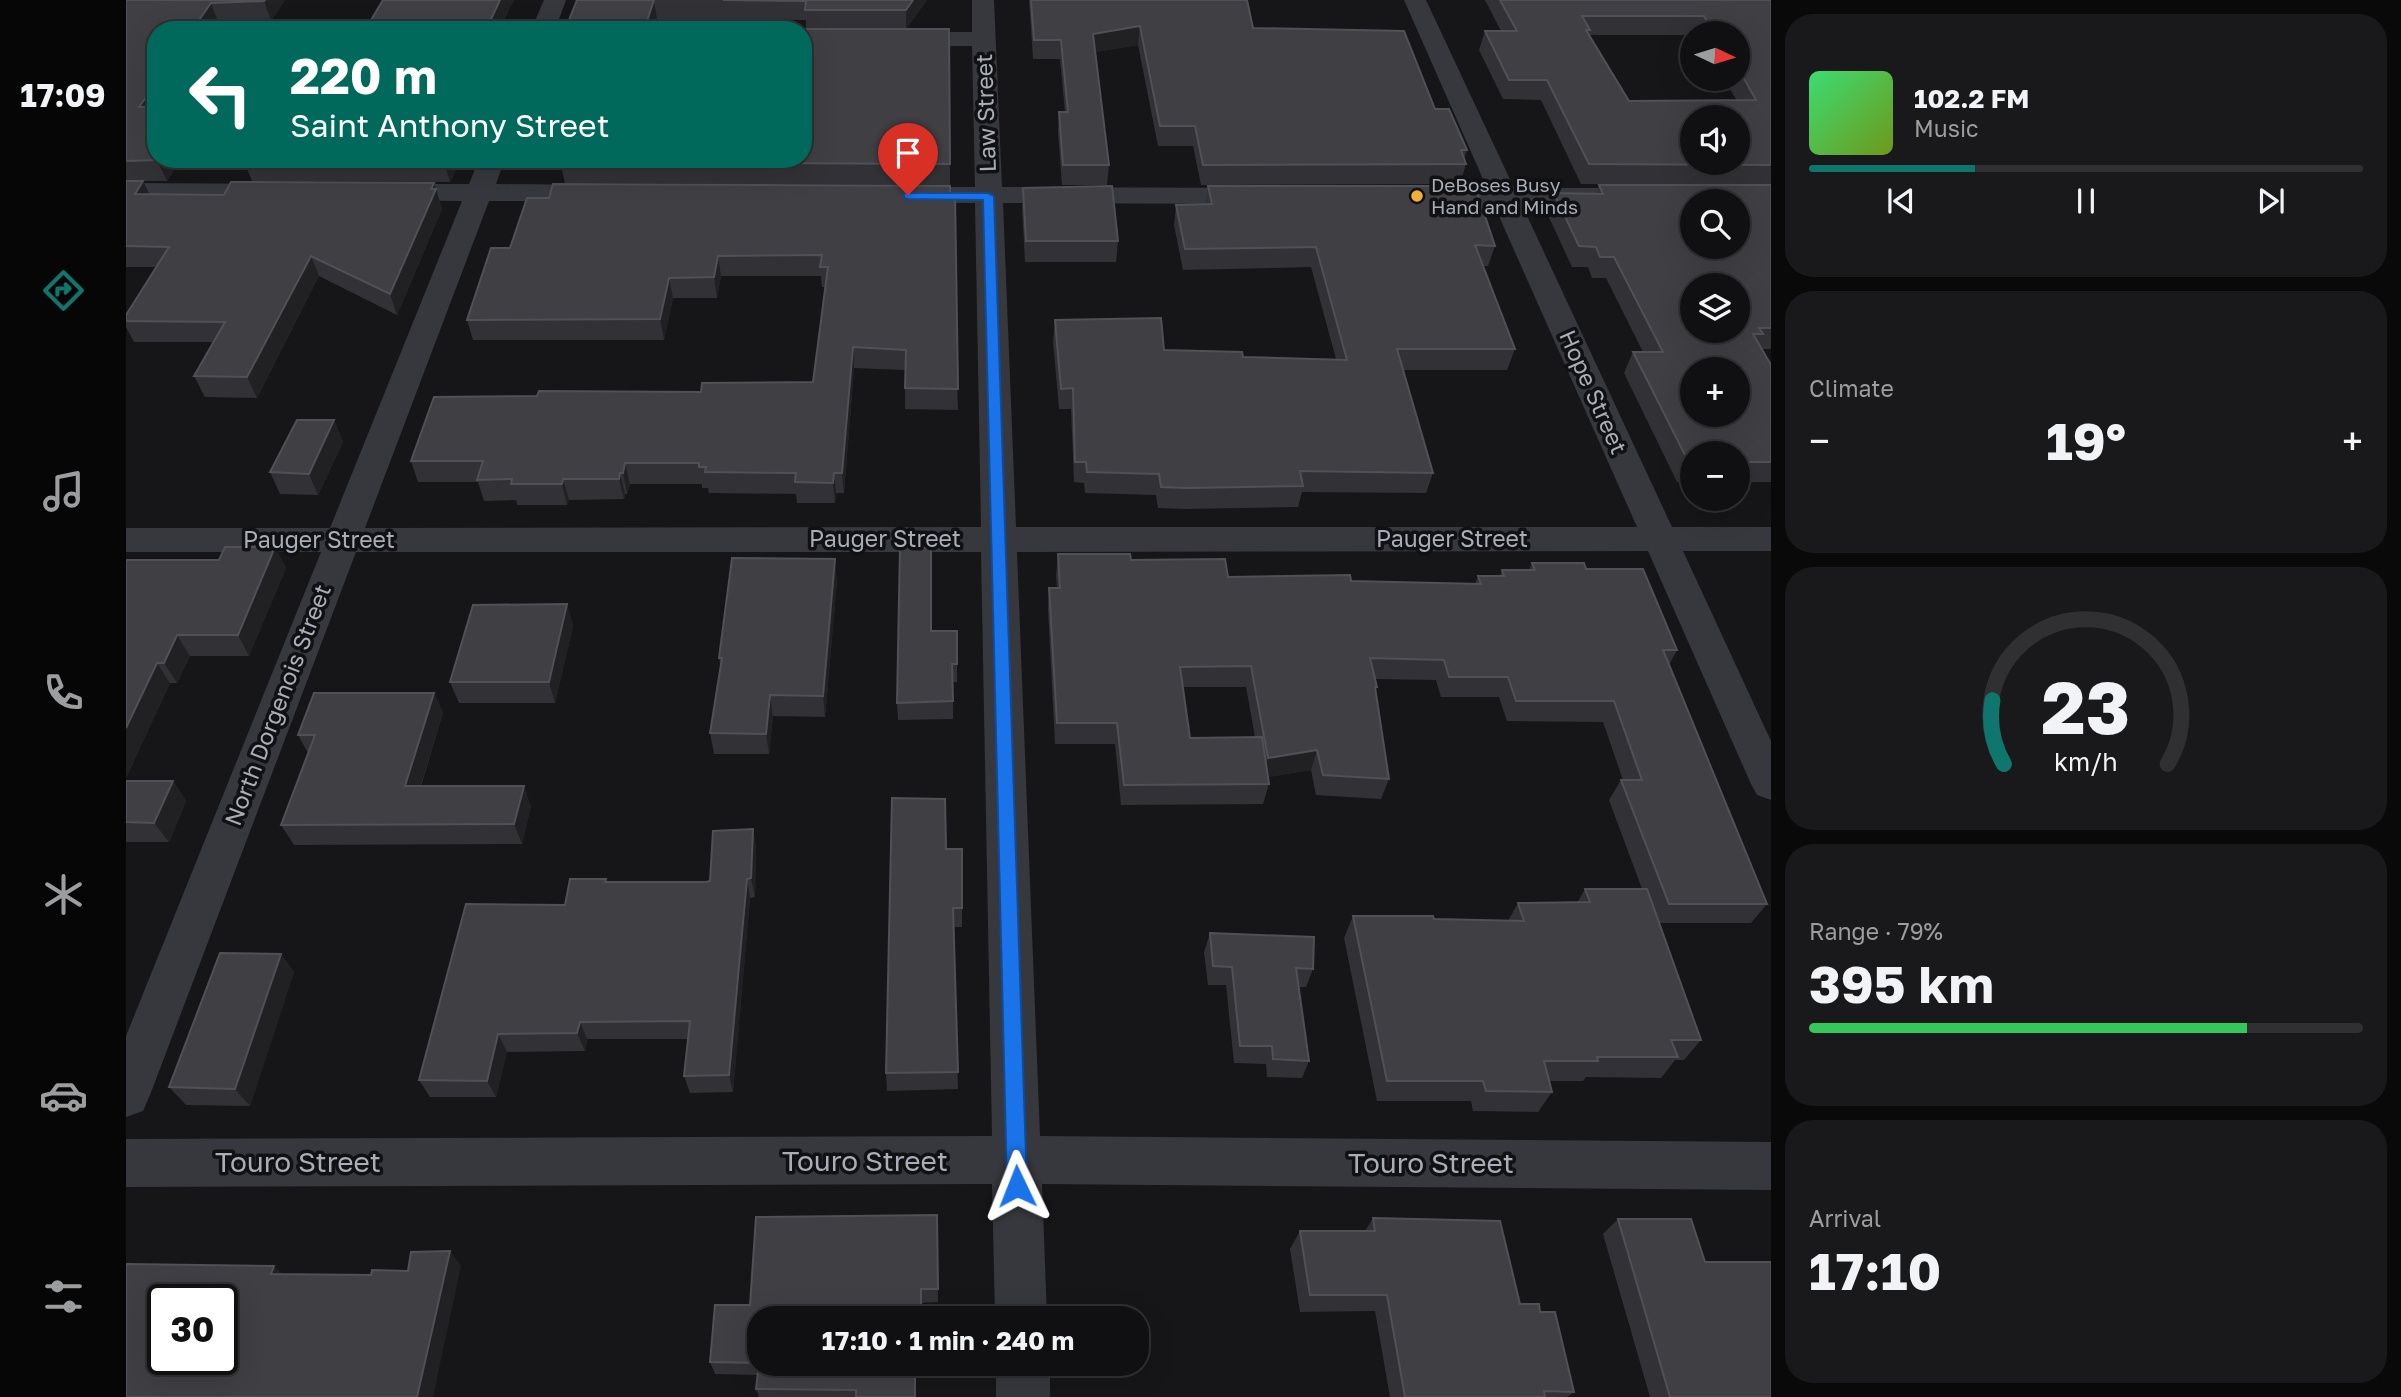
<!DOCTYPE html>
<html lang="en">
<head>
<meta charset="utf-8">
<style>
  :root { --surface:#101012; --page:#19191b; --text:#f1f3f6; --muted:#9c9d9f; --line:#303032; --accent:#0f766e }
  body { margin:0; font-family:"Golos Text",sans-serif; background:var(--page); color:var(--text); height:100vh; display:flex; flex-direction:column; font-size:26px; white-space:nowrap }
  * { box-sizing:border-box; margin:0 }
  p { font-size:23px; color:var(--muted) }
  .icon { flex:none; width:38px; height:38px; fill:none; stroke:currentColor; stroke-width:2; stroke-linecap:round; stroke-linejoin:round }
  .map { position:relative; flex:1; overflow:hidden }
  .drawer { display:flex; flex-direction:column; gap:14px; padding:14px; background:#09090a; width:630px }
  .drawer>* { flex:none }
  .guide { position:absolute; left:21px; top:21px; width:665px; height:147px; border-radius:28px; box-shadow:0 7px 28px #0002,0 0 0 2px var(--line); background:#00695c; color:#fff; overflow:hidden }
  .needle { width:46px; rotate:94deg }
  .fabs { position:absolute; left:1554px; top:21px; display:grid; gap:14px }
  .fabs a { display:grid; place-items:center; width:70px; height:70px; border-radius:50%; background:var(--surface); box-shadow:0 7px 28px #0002,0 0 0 2px var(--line); font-size:35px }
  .speed { position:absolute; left:21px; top:1284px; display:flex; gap:14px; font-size:35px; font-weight:700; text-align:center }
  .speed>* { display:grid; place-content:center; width:91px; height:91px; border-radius:50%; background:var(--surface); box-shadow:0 7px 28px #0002,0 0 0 2px var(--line); line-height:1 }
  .speed .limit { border:4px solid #111; border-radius:10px; background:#fff; color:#111 }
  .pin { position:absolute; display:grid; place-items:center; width:60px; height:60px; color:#fff; margin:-72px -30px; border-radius:50% 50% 50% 0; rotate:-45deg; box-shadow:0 0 7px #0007 }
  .pin .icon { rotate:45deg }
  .me { position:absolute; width:77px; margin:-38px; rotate:358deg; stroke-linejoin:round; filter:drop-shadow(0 0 5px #0008) }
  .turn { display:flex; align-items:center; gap:24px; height:147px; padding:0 28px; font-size:32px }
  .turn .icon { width:91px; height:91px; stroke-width:2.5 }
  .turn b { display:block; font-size:49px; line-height:60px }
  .big { font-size:52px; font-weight:700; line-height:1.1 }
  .drawer .widget { flex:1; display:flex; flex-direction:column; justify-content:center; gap:10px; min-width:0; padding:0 24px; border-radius:28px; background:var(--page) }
  .drawer .dial { align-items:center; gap:0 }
  .dial svg { height:182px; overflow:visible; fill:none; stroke:var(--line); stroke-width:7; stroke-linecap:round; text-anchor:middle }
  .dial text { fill:var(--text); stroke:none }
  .song { display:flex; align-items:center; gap:21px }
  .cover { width:84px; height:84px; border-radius:10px; background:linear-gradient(135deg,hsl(140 70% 55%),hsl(80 70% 35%)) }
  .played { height:7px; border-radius:4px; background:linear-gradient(90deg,var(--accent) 30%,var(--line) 30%) }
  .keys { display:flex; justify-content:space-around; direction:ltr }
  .heat { display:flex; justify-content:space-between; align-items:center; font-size:38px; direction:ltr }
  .charge { height:10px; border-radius:5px; background:linear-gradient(90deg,#34c759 79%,var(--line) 0) }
  .trip { position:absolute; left:621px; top:1306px; width:402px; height:70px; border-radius:28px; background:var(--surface); box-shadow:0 7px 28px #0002,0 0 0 2px var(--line); font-weight:700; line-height:70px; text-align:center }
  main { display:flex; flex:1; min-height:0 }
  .menu { display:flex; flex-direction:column; width:126px; justify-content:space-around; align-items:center; background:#060607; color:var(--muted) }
  .menu .icon { width:49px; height:49px }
  .menu .on { color:var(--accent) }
  .menu b { font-size:32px; color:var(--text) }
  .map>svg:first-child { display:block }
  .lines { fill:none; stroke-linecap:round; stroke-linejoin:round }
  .minor { fill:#37383d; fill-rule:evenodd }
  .wall { fill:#323236; fill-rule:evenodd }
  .shaded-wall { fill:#212124 }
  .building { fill:#3f3f44; stroke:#4f5156; stroke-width:2; fill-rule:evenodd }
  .route { fill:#1a73e8; stroke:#114b97; stroke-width:2 }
  .poi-dot { fill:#f2b134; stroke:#111113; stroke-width:2.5 }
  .labels { text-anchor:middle; stroke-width:7; stroke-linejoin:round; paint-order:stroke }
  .far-poi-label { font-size:19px; fill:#a8adb8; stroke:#111113; text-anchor:start }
  .street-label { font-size:23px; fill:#a8adb8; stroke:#111113 }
  .near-street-label { font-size:28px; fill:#a8adb8; stroke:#111113 }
</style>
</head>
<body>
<main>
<nav class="menu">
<b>17:09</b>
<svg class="icon on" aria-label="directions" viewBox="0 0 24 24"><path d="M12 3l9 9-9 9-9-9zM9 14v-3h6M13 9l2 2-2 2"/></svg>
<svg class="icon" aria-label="music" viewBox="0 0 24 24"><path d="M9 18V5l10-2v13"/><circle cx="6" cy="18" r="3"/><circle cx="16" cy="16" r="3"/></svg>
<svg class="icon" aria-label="phone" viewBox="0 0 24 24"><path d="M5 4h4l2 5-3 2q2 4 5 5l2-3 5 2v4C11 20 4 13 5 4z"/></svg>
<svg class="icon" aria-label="climate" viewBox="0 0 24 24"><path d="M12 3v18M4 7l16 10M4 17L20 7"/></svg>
<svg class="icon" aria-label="car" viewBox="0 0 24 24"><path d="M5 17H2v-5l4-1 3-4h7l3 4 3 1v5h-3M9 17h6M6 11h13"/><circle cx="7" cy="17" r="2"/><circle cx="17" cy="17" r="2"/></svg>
<svg class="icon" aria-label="filters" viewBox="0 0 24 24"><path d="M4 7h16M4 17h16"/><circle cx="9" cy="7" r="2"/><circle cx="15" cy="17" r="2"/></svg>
</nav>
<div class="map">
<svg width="1645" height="1397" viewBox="0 0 1645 1397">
  <rect width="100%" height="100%" fill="#161618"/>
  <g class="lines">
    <g class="minor">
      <polygon points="418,0 440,0 429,30 405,30"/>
      <polygon points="846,0 868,0 876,187 1132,188 1142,190 1146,196 1142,202 1132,204 877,203 890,527 1511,527 1368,205 1301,205 1291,203 1287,197 1291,191 1301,189 1361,188 1278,0 1300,0 1388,188 1478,188 1488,190 1492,196 1488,202 1478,204 1396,205 1546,527 1645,527 1645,551 1557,551 1645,741 1645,800 1631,795 1625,784 1522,551 891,552 914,1136 1645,1142 1645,1190 916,1184 921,1318 869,1318 866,1184 0,1187 0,1139 866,1136 855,552 230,552 24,1095 17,1111 0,1117 0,1036 195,552 0,552 0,528 204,528 336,201 258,200 248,198 244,192 248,186 258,184 343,184 353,159 379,159 370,184 477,185 487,187 491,193 487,199 477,201 363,201 239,528 855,527 849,203 776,203 766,201 762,195 766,189 776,187 849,187 846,46 677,46 677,32 846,32"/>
      <polygon points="0,183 152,184 162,186 166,192 162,198 152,200 0,199"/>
      <rect x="870" y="1363" width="54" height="34"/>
    </g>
  </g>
  <g class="wall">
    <polygon points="0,0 159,0 145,21 92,22 30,30 30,159 55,159 41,181 9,181 17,181 23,194 98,195 308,183 316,209 271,315 193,276 131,398 79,397 68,376 87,342 8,342 0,327 0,315 30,267 0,267"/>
    <polygon points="450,0 801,0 780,29 823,29 824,185 439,183 434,162 677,159 680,20 531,19 450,2"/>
    <polygon points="903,0 1121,0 1127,28 1309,109 1341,150 1338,159 1340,164 1334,184 1075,185 1067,146 1032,146 1012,45 969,52 983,165 981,185 936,185 932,132 933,112 939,112 934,59 907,59"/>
    <path d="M1359 0H1645V185L1455 184 1415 100 1377 99 1353 50 1359 31H1375ZM1566 33H1612V79H1598L1611 101H1503L1463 35H1566Z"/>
    <polygon points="335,159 324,182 126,181 118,161"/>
    <polygon points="1473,185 1645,185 1645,349 1635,349 1645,365 1645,482 1612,482 1612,453 1566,453 1566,482 1551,482 1498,373 1507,352 1517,352 1480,278 1466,278 1462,267 1446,267 1421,213 1428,193 1470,194"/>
    <polygon points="824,186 832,410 779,409 779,370 728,368 718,493 710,493 709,503 671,503 670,494 583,493 582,488 576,488 576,484 504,484 501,494 499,494 498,499 443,500 441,505 391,505 390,500 358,501 352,482 292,482 285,461 411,396 575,392 687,382 699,287 696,287 695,276 595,276 591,298 547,298 538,340 347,340 341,320 384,248 423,198"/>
    <polygon points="1082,186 1369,246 1362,266 1357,266 1389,349 1381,370 1277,370 1307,473 1300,493 1176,492 1172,507 1058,509 1032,508 1030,495 959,493 958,483 948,482 945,409 933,409 927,341 929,320 1038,350 1117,357 1210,359 1185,267 1057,270 1048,225 1050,205 1079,204"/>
    <polygon points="897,188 992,241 990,262 899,262 896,209"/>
    <polygon points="208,420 217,442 192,495 154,494 144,472"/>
    <polygon points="149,547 160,568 123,656 64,656 51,683 44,683 0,778 0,560 93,560"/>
    <path d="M932 554 1005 560 1102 577 1225 581 1349 584 1352 576H1374L1376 570H1403L1406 563 1460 569 1551 650 1543 665 1641 904 1625 923H1533L1575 1040 1558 1060H1549L1535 1078 1460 1077 1457 1081H1424L1426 1092 1412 1112 1347 1111 1345 1101H1251L1218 938 1227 916 1382 921 1392 903H1451L1459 889H1516L1483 800 1495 780H1497L1477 722 1381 721 1373 697H1315L1310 680 1249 679 1251 687 1249 691 1263 779 1255 799 1190 795 1185 770 1142 777 1143 784 1137 804 995 805 989 744H929L922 609 923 588H931L930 575ZM1057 687H1120L1129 737 1064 738Z"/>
    <polygon points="711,580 699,717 647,716 643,754 588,754 584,733 595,667 593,658"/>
    <polygon points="441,604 447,626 429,703 333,703 324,682"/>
    <polygon points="805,631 831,631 831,682 827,682 827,719 772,720 771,703"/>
    <polygon points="308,693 317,713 295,786 405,806 396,844 168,845 155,825 182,753 172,735"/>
    <polygon points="0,781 47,781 60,801 43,842 0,842"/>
    <polygon points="627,829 630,848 629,897 624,898 607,1092 564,1093 558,1076 563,1039 461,1039 459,1051 381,1052 370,1097 304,1097 293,1080 439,905 480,879 481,882 580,882 584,881"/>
    <polygon points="820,849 836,849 836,927 827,927 832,1089 761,1091 760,1073"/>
    <polygon points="1084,933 1187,969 1180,987 1173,987 1183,1061 1176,1078 1141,1077 1140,1064 1108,1063 1100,985 1082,985 1078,952"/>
    <polygon points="155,954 168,972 124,1106 60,1105 43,1087"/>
    <polygon points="811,1215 812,1302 795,1303 634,1363 790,1363 790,1397 633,1397 630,1389 631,1375 589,1374 584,1362 624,1305"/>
    <polygon points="1247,1218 1394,1304 1414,1312 1448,1392 1441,1397 1264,1397 1249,1311 1174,1312 1164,1249 1174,1231 1239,1231"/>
    <polygon points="1492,1219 1579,1262 1645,1397 1524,1397 1477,1234"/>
  </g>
  <g class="shaded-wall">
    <polygon points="139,0 159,0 145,21 138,1"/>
    <polygon points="374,0 388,0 374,30 360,30"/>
    <polygon points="528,0 531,19 527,30 518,30"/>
    <polygon points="787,0 801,0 780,29 780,10"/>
    <polygon points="85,3 92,22 87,30 66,30"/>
    <polygon points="1014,26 1012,45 965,53 967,34"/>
    <polygon points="30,84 30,116 13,107"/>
    <polygon points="32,159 55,159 41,181 31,160"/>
    <polygon points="319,159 335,159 324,182 318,162"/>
    <polygon points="17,181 27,202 9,194"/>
    <polygon points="308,183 316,209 271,315 264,294"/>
    <polygon points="185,256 193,276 131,398 121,377"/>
    <polygon points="592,256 595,276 591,298 588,277"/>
    <polygon points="543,278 547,298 538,340 534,319"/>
    <polygon points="727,347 728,368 718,493 716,473"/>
    <polygon points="208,420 217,442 192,495 183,474"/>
    <polygon points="499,463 504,484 501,494 497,473"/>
    <polygon points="494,473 499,494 498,499 493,479"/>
    <polygon points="708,473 710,493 709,503 707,483"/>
    <polygon points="437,479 443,500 441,505 436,484"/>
    <polygon points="149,547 160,568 123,656 112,635"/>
    <polygon points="709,559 711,580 699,717 697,696"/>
    <polygon points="441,604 447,626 429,703 423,682"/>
    <polygon points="51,635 64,656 51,683 38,663"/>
    <polygon points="31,663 44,683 0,778 0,728"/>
    <polygon points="308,693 317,713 288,806 279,786"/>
    <polygon points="644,695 647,716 643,754 640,734"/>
    <polygon points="1191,750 1185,770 1136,778 1142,758"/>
    <polygon points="47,781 60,801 43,842 28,823"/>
    <polygon points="398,786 405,806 396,844 388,824"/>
    <polygon points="627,829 630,848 629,897 625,878"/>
    <polygon points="621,879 624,898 607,1092 603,1075"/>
    <polygon points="155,954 168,972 124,1106 109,1089"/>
    <polygon points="454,1022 461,1039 459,1051 451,1033"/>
    <polygon points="372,1034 381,1052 370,1097 361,1081"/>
    <polygon points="324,1251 335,1266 307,1397 291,1397"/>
    <polygon points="148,1266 163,1280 145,1274"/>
  </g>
  <g class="building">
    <polygon points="0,0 139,0 138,1 85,3 66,30 30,30 30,84 13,107 30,106 30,159 32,159 31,160 0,161"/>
    <polygon points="257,0 374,0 360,30 239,30"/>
    <polygon points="451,0 528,0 518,30 439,30"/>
    <polygon points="597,0 787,0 780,10 679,10 680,1"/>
    <polygon points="905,0 1121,0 1127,28 1278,31 1309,109 1323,109 1341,150 1335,150 1340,164 1077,165 1069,126 1034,126 1014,26 967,34 983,165 937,165 933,112 942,112 935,40 908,40"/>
    <path d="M1374 0H1645V165L1463 164 1421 80H1383L1359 31H1391ZM1456 16H1578L1586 30H1589L1591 33H1612V68L1630 100 1503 101 1460 30H1464ZM1566 117H1612V163H1566Z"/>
    <polygon points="676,29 823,29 824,164 434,162 435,159 677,159 677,30"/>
    <polygon points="119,159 319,159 318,162 118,161"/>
    <polygon points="0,181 17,181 9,194 98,195 105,182 308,183 305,189 310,189 264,294 185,256 121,377 68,376 99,322 0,321 0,315 43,247 0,246"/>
    <polygon points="427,184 824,186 824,193 829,193 832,389 779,388 780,350 727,347 716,473 708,473 707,483 669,482 670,473 579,472 580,467 573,467 573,463 499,463 497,473 494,473 493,479 437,479 436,484 385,484 386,479 351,480 357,461 285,461 308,397 411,396 413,391 575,392 576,383 687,382 702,267 694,267 696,255 592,256 588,277 543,278 534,319 341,320 365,248 384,248 401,198 423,198"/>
    <path d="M1473 185H1645V328H1633L1637 334H1627L1645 365V462H1612V453H1566V461H1562L1507 352H1537L1488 257H1474L1470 247 1453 246 1428 193 1477 194ZM1566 201H1612V247H1566ZM1566 285H1612V331H1566ZM1566 369H1612V415H1566Z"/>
    <polygon points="986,186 992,241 900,241 897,188"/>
    <polygon points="1082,186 1349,186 1369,246 1349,245 1389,349 1271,349 1307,473 1174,471 1177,486 1061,488 1035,487 1033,474 961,472 960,462 949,462 947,388 935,389 929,320 1035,318 1038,350 1116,352 1117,357 1221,360 1190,247 1059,249 1050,205 1086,204"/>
    <polygon points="171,420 208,420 183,474 144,472"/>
    <polygon points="99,547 149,547 112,635 51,635 38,663 31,663 0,728 0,560 93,560"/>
    <polygon points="774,547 805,548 805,631 831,631 831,664 826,664 827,701 771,703"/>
    <polygon points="932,554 1004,554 1005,560 1099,559 1102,577 1224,575 1225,581 1355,584 1352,576 1378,576 1376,570 1409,570 1406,563 1458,563 1460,569 1517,569 1551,650 1537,650 1641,904 1543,904 1495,780 1516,780 1488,701 1390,701 1382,677 1323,677 1318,660 1244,658 1251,687 1249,687 1263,779 1197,775 1191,750 1142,758 1125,666 1054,667 1064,738 1136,737 1143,784 998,785 991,723 931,723 923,588 934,588"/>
    <polygon points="606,558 709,559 697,696 644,695 640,734 584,733 596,658 593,658"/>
    <polygon points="441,604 423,682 324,682 347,605"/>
    <polygon points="188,693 308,693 279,786 398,786 388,824 155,825 189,735 172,735"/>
    <polygon points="0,781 47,781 28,823 0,822"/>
    <polygon points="766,798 819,799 820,849 836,849 836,908 827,908 832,1072 760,1073"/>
    <polygon points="627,829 625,878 621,879 603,1075 558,1076 564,1021 454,1022 451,1033 372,1034 361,1081 293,1080 340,904 439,905 444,879 480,879 479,882 580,882 584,881 587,831"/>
    <polygon points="1459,889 1521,889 1575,1040 1545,1040 1552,1057 1471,1057 1472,1061 1418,1061 1426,1092 1360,1091 1357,1081 1261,1081 1227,916 1307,916 1308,919 1398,921 1392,903 1464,902"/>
    <polygon points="1084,933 1188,937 1187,969 1170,968 1183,1061 1147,1059 1146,1046 1114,1046 1106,967 1087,966"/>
    <polygon points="94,953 155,954 109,1089 43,1087"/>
    <polygon points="811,1215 812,1289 795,1289 795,1318 634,1318 634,1363 789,1363 789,1397 730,1397 730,1390 630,1389 633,1363 584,1362 589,1305 624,1305 630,1217"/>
    <polygon points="1247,1218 1374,1221 1394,1304 1413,1304 1414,1312 1429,1312 1448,1392 1418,1391 1419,1397 1279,1397 1261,1295 1184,1295 1174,1231 1249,1231"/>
    <polygon points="1492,1219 1565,1219 1579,1262 1645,1262 1645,1397 1544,1397"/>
    <path d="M324 1251 291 1397H0V1264L148 1266 145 1274 245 1275 246 1270 282 1271 285 1252ZM37 1300H96V1360H37Z"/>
  </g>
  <polygon class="route" points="778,193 862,193 868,196 901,1186 899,1194 891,1197 884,1194 881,1186 857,200 782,199 778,198"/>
  <circle class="poi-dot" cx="1291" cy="196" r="7"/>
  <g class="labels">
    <g class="far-poi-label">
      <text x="1305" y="192">DeBoses Busy<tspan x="1305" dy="22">Hand and Minds</tspan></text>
    </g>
    <g class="street-label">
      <text transform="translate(860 113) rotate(-92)" y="8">Law Street</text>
      <text transform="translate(1467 392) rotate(66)" y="8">Hope Street</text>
      <text x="759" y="547">Pauger Street</text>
      <text x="1326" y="547">Pauger Street</text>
      <text x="193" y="548">Pauger Street</text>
      <text transform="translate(152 705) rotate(-69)" y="8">North Dorgenois Street</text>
    </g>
    <g class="near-street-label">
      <text x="739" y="1171">Touro Street</text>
      <text x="172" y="1172">Touro Street</text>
      <text x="1305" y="1173">Touro Street</text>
    </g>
  </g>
</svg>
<div class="fabs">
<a><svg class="needle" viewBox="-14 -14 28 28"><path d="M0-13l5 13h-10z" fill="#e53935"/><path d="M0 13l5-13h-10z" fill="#9c9d9f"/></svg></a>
<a><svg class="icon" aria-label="sound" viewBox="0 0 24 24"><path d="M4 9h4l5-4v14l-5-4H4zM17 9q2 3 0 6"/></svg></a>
<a><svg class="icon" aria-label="search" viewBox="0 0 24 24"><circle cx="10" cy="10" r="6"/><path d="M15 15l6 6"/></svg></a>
<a><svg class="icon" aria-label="layers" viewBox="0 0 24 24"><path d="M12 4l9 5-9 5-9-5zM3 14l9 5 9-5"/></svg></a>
<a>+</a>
<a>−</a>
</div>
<div class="speed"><div class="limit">30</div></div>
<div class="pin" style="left:782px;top:195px;background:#d93025"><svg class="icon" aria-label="arrive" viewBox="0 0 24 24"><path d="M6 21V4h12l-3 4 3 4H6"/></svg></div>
<svg class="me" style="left:891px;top:1186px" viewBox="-20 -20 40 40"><path d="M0-17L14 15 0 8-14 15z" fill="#1a73e8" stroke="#fff" stroke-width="4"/></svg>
<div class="trip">17:10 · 1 min · 240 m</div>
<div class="guide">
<div class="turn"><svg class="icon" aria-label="left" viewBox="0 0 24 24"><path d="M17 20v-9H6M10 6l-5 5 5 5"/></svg><div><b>220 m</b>Saint Anthony Street</div></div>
</div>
</div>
<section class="drawer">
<div class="widget">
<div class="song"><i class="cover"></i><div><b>102.2 FM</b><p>Music</p></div></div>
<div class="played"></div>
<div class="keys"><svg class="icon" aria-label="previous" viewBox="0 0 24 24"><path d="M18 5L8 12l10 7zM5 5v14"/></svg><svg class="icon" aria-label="pause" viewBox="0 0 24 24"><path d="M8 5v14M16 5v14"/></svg><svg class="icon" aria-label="next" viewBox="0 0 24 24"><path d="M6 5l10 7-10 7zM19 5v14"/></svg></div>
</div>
<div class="widget"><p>Climate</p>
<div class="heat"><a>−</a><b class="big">19°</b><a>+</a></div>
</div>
<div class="widget dial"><svg viewBox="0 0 100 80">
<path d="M14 69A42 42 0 1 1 86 69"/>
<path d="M14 69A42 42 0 0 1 9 41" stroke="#0f766e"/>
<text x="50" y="56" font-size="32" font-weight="700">23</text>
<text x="50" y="72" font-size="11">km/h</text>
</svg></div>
<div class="widget"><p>Range · 79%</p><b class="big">395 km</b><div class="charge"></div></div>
<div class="widget"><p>Arrival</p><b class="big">17:10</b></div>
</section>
</main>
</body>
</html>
